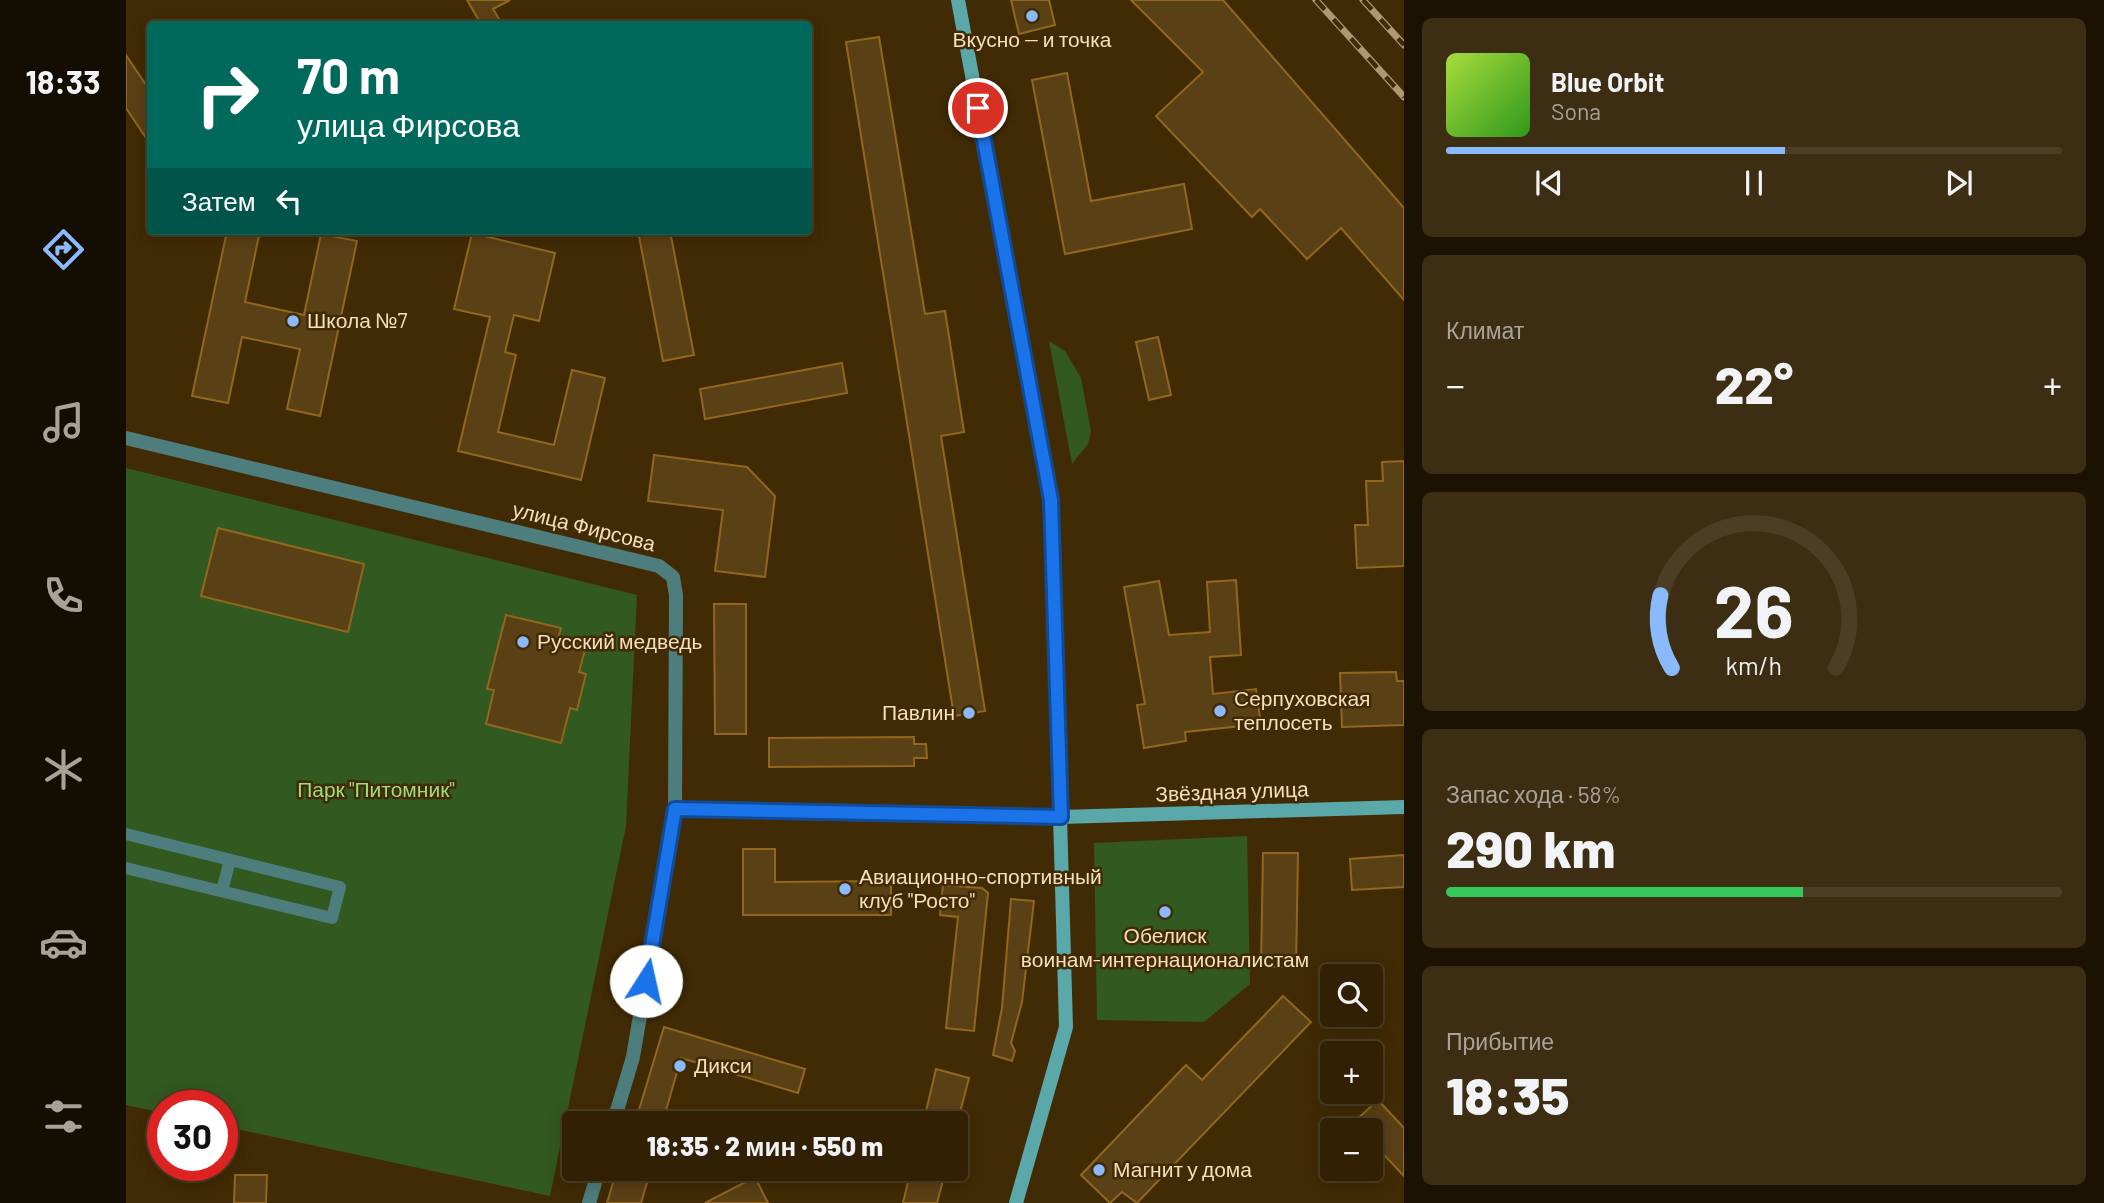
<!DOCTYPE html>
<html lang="ru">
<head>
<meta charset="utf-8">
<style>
  :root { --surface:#312003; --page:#3d2d12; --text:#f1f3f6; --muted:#a8a39a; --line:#4c3e25; --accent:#8abafc }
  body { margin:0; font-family:Barlow,sans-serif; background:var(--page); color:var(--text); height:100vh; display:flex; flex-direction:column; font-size:26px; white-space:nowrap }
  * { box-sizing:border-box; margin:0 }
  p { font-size:23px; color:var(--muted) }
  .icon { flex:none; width:38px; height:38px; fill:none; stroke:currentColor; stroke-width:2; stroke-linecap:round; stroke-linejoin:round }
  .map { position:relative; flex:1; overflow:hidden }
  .drawer { display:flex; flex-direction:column; gap:18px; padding:18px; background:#1b1202; width:700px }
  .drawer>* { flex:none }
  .top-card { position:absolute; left:21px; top:21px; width:665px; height:214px; border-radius:7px; box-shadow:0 4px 18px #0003,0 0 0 2px var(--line); background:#00695c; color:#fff; overflow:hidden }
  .buttons { position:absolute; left:1194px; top:964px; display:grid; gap:14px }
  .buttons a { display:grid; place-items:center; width:63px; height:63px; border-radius:7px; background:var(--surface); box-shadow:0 4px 18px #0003,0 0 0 2px var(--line); font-size:35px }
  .speed { position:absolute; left:21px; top:1090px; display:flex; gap:14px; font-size:35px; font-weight:700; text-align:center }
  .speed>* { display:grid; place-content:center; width:91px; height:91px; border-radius:50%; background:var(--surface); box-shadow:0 4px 18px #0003,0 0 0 2px var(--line); line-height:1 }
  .speed .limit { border:10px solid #d22; background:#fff; color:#111 }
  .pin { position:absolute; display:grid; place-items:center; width:60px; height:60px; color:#fff; margin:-30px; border:4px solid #fff; border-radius:50%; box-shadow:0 2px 7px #0007 }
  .me { position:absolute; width:77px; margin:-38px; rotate:10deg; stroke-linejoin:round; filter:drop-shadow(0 0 5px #0008) }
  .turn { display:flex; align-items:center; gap:24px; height:147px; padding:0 35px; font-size:32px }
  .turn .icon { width:91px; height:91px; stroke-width:2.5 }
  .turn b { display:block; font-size:49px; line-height:60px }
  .then { display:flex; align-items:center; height:66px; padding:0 35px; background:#0003; gap:14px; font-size:26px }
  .big { font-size:52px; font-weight:800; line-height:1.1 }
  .drawer .tile { flex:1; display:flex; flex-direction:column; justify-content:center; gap:10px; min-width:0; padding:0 24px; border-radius:10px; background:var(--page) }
  .drawer .dial { align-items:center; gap:0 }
  .dial svg { height:182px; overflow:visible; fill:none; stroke:var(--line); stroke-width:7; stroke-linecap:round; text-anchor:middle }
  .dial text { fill:var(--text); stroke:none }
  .song { display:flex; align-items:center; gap:21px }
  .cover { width:84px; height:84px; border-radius:10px; background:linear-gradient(135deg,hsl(80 70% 55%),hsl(110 70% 35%)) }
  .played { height:7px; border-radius:4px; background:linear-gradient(90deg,var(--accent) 55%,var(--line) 55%) }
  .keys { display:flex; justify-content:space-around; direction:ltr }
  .heat { display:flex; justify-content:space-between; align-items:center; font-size:38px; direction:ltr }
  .charge { height:10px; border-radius:5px; background:linear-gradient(90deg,#34c759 58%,var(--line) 0) }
  .trip { position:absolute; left:436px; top:1111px; width:406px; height:70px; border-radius:7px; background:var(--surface); box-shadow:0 4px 18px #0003,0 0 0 2px var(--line); font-weight:800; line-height:70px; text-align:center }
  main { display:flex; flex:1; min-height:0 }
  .menu { display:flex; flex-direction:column; width:126px; justify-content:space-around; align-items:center; background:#140d01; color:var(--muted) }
  .menu .icon { width:49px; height:49px }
  .menu .current { color:var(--accent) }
  .menu b { font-size:32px; color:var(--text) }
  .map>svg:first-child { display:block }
  .green { fill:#32591f }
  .building { fill:#5a4015; stroke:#92671d; stroke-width:2 }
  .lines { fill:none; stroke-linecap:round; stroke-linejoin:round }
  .pedestrian { stroke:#4e7d7d; stroke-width:12 }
  .minor { stroke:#4e7d7d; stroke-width:14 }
  .secondary { stroke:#5aa8a9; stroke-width:14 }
  .rail-casing { stroke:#ae9773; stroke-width:7 }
  .rail { stroke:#412b04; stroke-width:4.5; stroke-dasharray:13; stroke-linecap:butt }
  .route-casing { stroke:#114b97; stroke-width:18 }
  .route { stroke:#1a73e8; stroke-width:12 }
  .poi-dot { fill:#8abafc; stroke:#412b04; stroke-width:2.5 }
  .labels { text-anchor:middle; stroke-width:5; stroke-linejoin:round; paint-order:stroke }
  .poi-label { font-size:21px; fill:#f7dfbe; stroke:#412b04; text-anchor:start }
  .street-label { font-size:21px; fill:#f7dfbe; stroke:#412b04 }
  .park-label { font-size:21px; fill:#9bdd7d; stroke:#412b04 }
</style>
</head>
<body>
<main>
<nav class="menu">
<b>18:33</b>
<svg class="icon current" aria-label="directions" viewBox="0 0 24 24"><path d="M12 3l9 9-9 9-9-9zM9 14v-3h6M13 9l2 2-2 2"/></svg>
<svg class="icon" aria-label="music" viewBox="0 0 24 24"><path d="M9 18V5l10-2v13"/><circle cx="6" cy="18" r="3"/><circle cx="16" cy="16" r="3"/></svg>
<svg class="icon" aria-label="phone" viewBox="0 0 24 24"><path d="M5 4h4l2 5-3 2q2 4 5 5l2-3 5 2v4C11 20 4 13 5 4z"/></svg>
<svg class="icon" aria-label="climate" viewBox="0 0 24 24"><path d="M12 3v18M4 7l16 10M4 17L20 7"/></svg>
<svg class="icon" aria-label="car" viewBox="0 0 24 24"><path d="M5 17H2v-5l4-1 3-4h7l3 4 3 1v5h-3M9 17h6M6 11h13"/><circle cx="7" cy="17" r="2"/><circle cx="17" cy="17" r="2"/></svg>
<svg class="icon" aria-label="filters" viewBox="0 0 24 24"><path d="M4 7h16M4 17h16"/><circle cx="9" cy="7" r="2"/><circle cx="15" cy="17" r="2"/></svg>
</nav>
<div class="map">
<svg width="1278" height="1203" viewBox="0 0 1278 1203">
  <rect width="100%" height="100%" fill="#412b04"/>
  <g class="green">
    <polygon points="923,341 939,351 955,378 965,431 962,444 946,464"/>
    <polygon points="0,468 511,595 500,826 424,1196 96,1126 96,1106 37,1106 37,1113 0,1105"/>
    <polygon points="1121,836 1124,984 1078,1022 971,1020 968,843"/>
  </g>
  <g class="building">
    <polygon points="341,0 384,0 367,9 376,24 355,24"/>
    <polygon points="885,0 923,0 929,25 893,34"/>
    <polygon points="1005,0 1097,0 1278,208 1278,300 1215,228 1181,259 1134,209 1126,217 1030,116 1077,72"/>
    <polygon points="753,37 799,314 819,311 838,432 815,436 859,711 828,716 720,42"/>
    <polygon points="0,55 24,91 24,144 0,108"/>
    <polygon points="941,73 965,201 1058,184 1066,229 939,254 906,80"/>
    <polygon points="101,231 134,231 119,302 178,315 195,234 231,241 194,416 161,409 174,349 116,337 102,403 66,396"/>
    <polygon points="512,231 544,231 568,355 537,361"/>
    <polygon points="346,233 429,253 413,321 388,315 379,352 390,355 372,432 428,445 446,370 479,378 455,480 332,451 364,317 328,309"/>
    <polygon points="1032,337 1045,395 1023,400 1010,342"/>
    <polygon points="716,363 721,393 579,419 574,389"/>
    <polygon points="528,455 621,467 649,496 639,577 589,571 597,510 522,501"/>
    <polygon points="1278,461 1278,566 1231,568 1229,525 1242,525 1240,481 1257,481 1256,462"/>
    <polygon points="92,528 238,564 222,632 75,596"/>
    <polygon points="1110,580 1115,655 1084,657 1087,694 1130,689 1135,724 1059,732 1060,741 1018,748 1011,705 1019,704 998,587 1033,581 1043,635 1084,632 1081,582"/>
    <polygon points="588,604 620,604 620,734 589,734"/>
    <polygon points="380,615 435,628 432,639 460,646 453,672 460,674 451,710 444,708 435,743 360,724 368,690 361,689"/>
    <polygon points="1270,672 1271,681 1278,681 1278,725 1216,727 1214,673"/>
    <polygon points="788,737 788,744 800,744 801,758 788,758 788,766 643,767 643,738"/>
    <polygon points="617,849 649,849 649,882 765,881 765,915 617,915"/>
    <polygon points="1137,853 1172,853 1170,967 1135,967"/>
    <polygon points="1278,855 1278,887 1226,890 1224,859"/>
    <polygon points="817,885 856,888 862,893 848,1031 820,1028 832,917 814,915"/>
    <polygon points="885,899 908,901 896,1002 885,1043 889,1051 886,1061 867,1055 876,1008"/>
    <polygon points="1157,996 1185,1022 1011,1203 996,1192 984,1203 955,1175 1060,1065 1076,1080"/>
    <polygon points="538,1027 679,1069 672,1093 555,1058 537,1121 512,1113"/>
    <polygon points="810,1069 843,1078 831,1124 797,1124"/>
    <polygon points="1252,1100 1278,1128 1278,1176 1244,1140 1244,1130 1236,1130 1228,1122"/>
    <polygon points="491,1169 525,1169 515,1203 481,1203"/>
    <polygon points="785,1169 820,1169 811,1203 777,1203"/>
    <polygon points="109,1175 141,1175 140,1203 108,1203"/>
    <polygon points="629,1177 642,1203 579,1203"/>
  </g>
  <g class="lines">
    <g class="pedestrian">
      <polyline points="0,834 214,887 206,918 0,868"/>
      <polyline points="96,891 104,860"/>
    </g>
    <g class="minor">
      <polyline points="0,438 533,566 547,577 550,595 549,809 507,1057 487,1124"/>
      <polyline points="549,809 935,817"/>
      <polyline points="463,1203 473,1169"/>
    </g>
    <g class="secondary">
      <polyline points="832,0 925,500 940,1027 890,1203"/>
      <polyline points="935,817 1278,807"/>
    </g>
    <defs>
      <g id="rail">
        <polyline points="1190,0 1278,97"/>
        <polyline points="1237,0 1278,45"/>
      </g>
    </defs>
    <use href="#rail" class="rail-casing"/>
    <use href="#rail" class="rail"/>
  </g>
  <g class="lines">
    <defs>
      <polyline id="route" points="520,981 549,809 935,817 925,500 852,108"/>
    </defs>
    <use href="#route" class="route-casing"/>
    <use href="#route" class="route"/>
  </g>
  <g class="poi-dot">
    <circle cx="906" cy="16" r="7"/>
    <circle cx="167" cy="321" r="7"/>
    <circle cx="397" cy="642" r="7"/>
    <circle cx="1094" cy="711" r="7"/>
    <circle cx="843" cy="713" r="7"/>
    <circle cx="719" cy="889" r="7"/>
    <circle cx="1039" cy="912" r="7"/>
    <circle cx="554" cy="1066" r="7"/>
    <circle cx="973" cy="1170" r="7"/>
  </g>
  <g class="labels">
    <g class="poi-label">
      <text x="906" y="47" text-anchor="middle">Вкусно — и точка</text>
      <text x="181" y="328">Школа №7</text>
      <text x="411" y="649">Русский медведь</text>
      <text x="1108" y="706">Серпуховская<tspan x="1108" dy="24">теплосеть</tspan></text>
      <text x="829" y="720" text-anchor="end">Павлин</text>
      <text x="733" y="884">Авиационно-спортивный<tspan x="733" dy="24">клуб "Росто"</tspan></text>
      <text x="1039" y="943" text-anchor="middle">Обелиск<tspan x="1039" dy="24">воинам-интернационалистам</tspan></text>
      <text x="568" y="1073">Дикси</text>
      <text x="987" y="1177">Магнит у дома</text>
    </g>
    <g class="street-label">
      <text transform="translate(458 527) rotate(14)" y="7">улица Фирсова</text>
      <text transform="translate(1106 792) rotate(-2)" y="7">Звёздная улица</text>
    </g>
    <g class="park-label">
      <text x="250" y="797">Парк "Питомник"</text>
    </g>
  </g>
</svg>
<div class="buttons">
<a><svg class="icon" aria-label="search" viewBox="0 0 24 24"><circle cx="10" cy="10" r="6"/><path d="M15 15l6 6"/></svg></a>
<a>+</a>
<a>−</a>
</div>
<div class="speed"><div class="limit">30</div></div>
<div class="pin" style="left:852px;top:108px;background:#d93025"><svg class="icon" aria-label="arrive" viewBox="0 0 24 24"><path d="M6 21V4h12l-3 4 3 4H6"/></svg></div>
<svg class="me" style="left:520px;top:981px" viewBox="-20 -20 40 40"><circle r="19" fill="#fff"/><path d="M0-13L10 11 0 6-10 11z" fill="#1a73e8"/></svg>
<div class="trip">18:35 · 2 мин · 550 m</div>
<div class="top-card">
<div class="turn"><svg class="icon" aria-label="right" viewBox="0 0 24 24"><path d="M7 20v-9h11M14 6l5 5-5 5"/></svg><div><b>70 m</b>улица Фирсова</div></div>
<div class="then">Затем<svg class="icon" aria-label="left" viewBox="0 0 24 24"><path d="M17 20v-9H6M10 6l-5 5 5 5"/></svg></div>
</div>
</div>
<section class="drawer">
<div class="tile">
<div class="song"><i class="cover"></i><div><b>Blue Orbit</b><p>Sona</p></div></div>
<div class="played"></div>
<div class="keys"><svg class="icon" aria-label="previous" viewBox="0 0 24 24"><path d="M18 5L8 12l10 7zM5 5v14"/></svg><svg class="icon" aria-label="pause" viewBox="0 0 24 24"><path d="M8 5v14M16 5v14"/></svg><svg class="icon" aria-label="next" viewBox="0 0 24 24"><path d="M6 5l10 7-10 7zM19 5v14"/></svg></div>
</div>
<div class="tile"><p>Климат</p>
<div class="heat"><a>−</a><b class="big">22°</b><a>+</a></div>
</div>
<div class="tile dial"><svg viewBox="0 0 100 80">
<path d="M14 69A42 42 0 1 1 86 69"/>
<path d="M14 69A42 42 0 0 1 9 37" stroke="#8abafc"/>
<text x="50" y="56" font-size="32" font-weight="700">26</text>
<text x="50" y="72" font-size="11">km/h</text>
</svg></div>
<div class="tile"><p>Запас хода · 58%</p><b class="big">290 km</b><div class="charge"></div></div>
<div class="tile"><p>Прибытие</p><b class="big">18:35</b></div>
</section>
</main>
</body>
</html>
